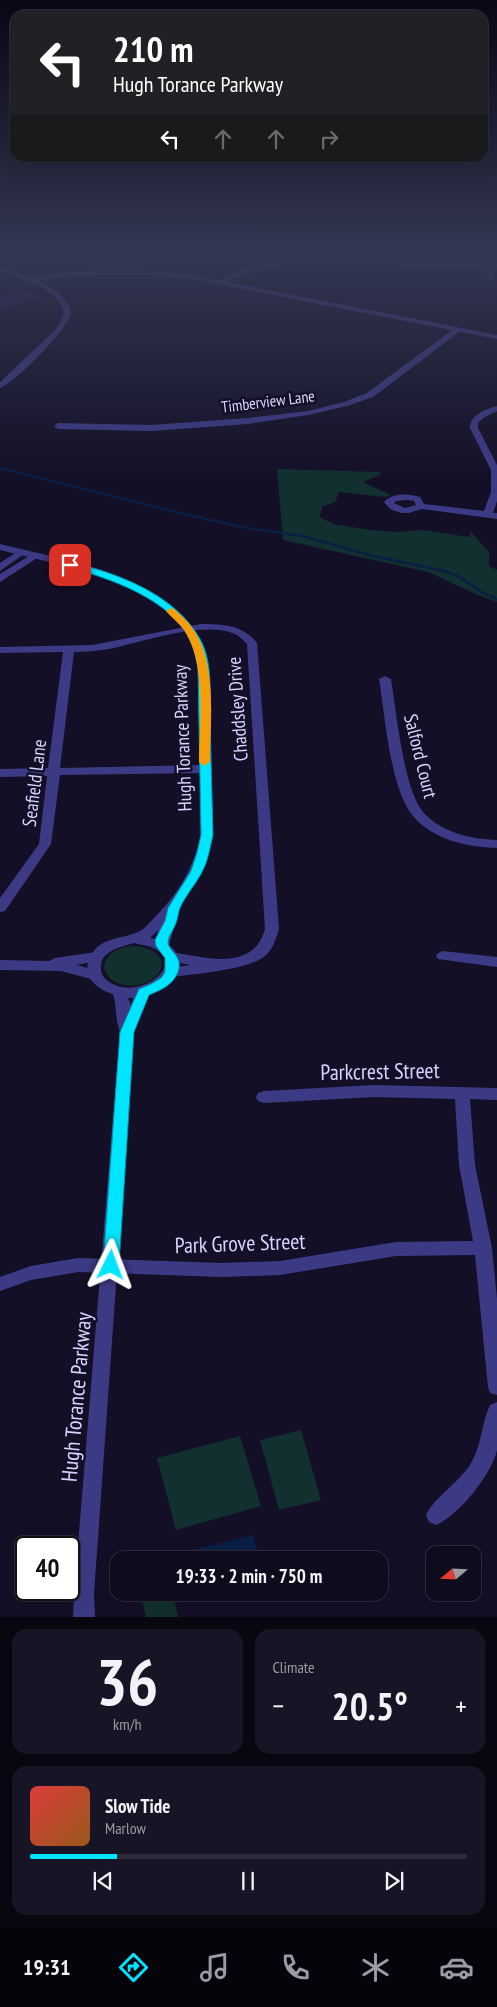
<!DOCTYPE html>
<html lang="en">
<head>
<meta charset="utf-8">
<style>
  :root { --surface:#0e0b1c; --page:#171425; --text:#f1f3f6; --muted:#9b9ba3; --line:#2e2b3b; --accent:#00e5ff }
  body { margin:0; font-family:"PT Sans Narrow",sans-serif; background:var(--page); color:var(--text); height:100vh; display:flex; flex-direction:column; font-size:19px; white-space:nowrap }
  * { box-sizing:border-box; margin:0 }
  p { font-size:16px; color:var(--muted) }
  .icon { flex:none; width:28px; height:28px; fill:none; stroke:currentColor; stroke-width:2; stroke-linecap:round; stroke-linejoin:round }
  .map { position:relative; height:1617px; overflow:hidden }
  .panel { display:flex; flex-direction:column; gap:12px; padding:12px; background:#08060f; flex:1 }
  .panel>* { flex:none }
  .top-card { position:absolute; left:10px; top:10px; width:478px; height:152px; border-radius:15px; box-shadow:0 5px 20px #0002,0 0 0 1px var(--line); background:#202124; color:#fff; overflow:hidden }
  .needle { width:32px; rotate:251deg }
  .tools { position:absolute; left:426px; top:1546px; display:grid; gap:10px }
  .tools a { display:grid; place-items:center; width:55px; height:55px; border-radius:10px; background:var(--surface); box-shadow:0 5px 20px #0002,0 0 0 1px var(--line); font-size:25px }
  .speed { position:absolute; left:15px; top:1536px; display:flex; gap:10px; font-size:25px; font-weight:700; text-align:center }
  .speed>* { display:grid; place-content:center; width:65px; height:65px; border-radius:50%; background:var(--surface); box-shadow:0 5px 20px #0002,0 0 0 1px var(--line); line-height:1 }
  .speed .limit { border:2px solid #111; border-radius:8px; background:#fff; color:#111 }
  .pin { position:absolute; display:grid; place-items:center; width:42px; height:42px; color:#fff; margin:-21px; border-radius:10px; box-shadow:0 2px 8px #0006 }
  .me { position:absolute; width:55px; margin:-28px; rotate:3deg; stroke-linejoin:round; filter:drop-shadow(0 0 4px #0008) }
  .turn { display:flex; align-items:center; gap:18px; height:105px; padding:0 20px; font-size:22px }
  .turn .icon { width:65px; height:65px; stroke-width:2.5 }
  .turn b { display:block; font-size:35px; line-height:42px }
  .lanes { display:flex; align-items:center; height:48px; padding:0 20px; background:#0003; justify-content:center; gap:25px; direction:ltr }
  .lanes .off { opacity:.35 }
  .big { font-size:38px; font-weight:800; line-height:1.1 }
  .panel .tile { flex:1; display:flex; flex-direction:column; justify-content:center; gap:8px; min-width:0; padding:0 18px; border-radius:15px; background:var(--page) }
  .panel .dial { align-items:center; gap:0 }
  .dial b { font-size:65px; line-height:1 }
  .song { display:flex; align-items:center; gap:15px }
  .cover { width:60px; height:60px; border-radius:8px; background:linear-gradient(135deg,hsl(0 70% 55%),hsl(30 70% 35%)) }
  .played { height:5px; border-radius:2px; background:linear-gradient(90deg,var(--accent) 20%,var(--line) 20%) }
  .keys { display:flex; justify-content:space-around; direction:ltr }
  .heat { display:flex; justify-content:space-between; align-items:center; font-size:28px; direction:ltr }
  .panel .tiles { flex:1; display:grid; gap:12px; grid-template-columns:1fr 1fr }
  .tile:last-child { grid-column:span 2 }
  .trip { position:absolute; left:110px; top:1551px; width:278px; height:50px; border-radius:15px; background:var(--surface); box-shadow:0 5px 20px #0002,0 0 0 1px var(--line); font-weight:800; line-height:50px; text-align:center }
  .dock { display:flex; height:80px; justify-content:space-around; align-items:center; background:#06040b; color:var(--muted) }
  .dock .icon { width:35px; height:35px }
  .dock .on { color:var(--accent) }
  .dock b { font-size:22px; color:var(--text) }
  .map>svg:first-child { display:block }
  .green { fill:#12302f }
  .water { fill:#0a1f44 }
  .lines { fill:none; stroke-linecap:round; stroke-linejoin:round }
  .stream { stroke:#0a1f44; stroke-width:2.5 }
  .building { fill:#241b47 }
  .minor { fill:#3d3a85; fill-rule:evenodd }
  .tertiary { fill:#3d3a85; fill-rule:evenodd }
  .route { fill:#00e5ff; stroke:#0095a6 }
  .slow { fill:#f59e0b }
  .labels { text-anchor:middle; stroke-width:5; stroke-linejoin:round; paint-order:stroke }
  .far-street-label { font-size:16px; fill:#d9d4ff; stroke:#130f26 }
  .street-label { font-size:19px; fill:#d9d4ff; stroke:#130f26 }
  .near-street-label { font-size:22px; fill:#d9d4ff; stroke:#130f26 }
</style>
</head>
<body>
<div class="map">
<svg width="497" height="1617" viewBox="0 0 497 1617">
  <rect width="100%" height="100%" fill="#130f26"/>
  <g class="green">
    <polygon points="277,469 380,472 380,475 363,482 391,495 385,497 339,492 335,502 322,507 320,517 333,524 370,530 399,532 422,530 469,537 471,532 489,552 489,566 497,570 497,602 478,595 428,572 283,540"/>
    <path d="M131 946C180 947 164 991 124 985 114 983 108 978 104 969 105 953 117 948 131 946Z"/>
    <polygon points="301,1430 321,1500 279,1510 260,1440"/>
    <polygon points="240,1436 261,1506 176,1530 157,1458"/>
    <polygon points="151,1592 173,1593 178,1617 146,1617 141,1595"/>
  </g>
  <polygon class="water" points="253,1535 260,1560 193,1560 191,1550"/>
  <g class="lines">
    <polyline class="stream" points="0,468 184,514 247,528 303,536 369,555 444,571 458,576 481,592 497,599"/>
  </g>
  <polygon class="building" points="16,290 20,292 25,291 41,297 0,309 0,295"/>
  <g class="lines">
    <g class="minor">
      <polygon points="11,254 23,254 0,260 0,256"/>
      <polygon points="155,254 166,254 126,264 122,270 122,274 117,273 116,270 122,262"/>
      <path d="M332 254H350L262 269 234 278 226 283 221 282C240 262 304 257 332 254Z"/>
      <path d="M369 254H378L418 264H497V268H490L495 279 490 280 483 268C454 269 391 272 369 254Z"/>
      <polygon points="456,327 463,329 373,397 347,406 308,415 248,424 151,431 58,429 54,426 58,423 151,425 248,418 308,411 344,402 367,393"/>
      <path d="M497 406V411L483 418 478 423V428L497 465V501L493 513H497V519L422 509 409 513H401L390 509 384 502C394 492 408 494 420 497L424 504 484 511 491 492V470L470 428C470 415 486 409 497 406ZM408 500 414 501 416 505 405 508 394 503 396 501Z"/>
      <polygon points="20,550 23,551 23,555 0,571 0,563"/>
      <polygon points="34,553 37,554 37,558 0,582 0,574"/>
      <path d="M201 624C223 624 243 625 257 643L279 929C276 939 273 949 265 956 248 970 194 974 171 977L166 975 164 972 166 969 190 965 166 960 164 957 166 954 171 952C204 957 253 973 265 929L247 644C243 640 239 636 235 634 204 620 142 642 109 649 97 651 86 652 74 652L60 768 204 765 210 769 204 773 60 775 51 844 5 911 0 912V898L39 844 47 776 0 777V769L48 768 63 652 0 653V647L92 645Z"/>
      <path d="M385 676 391 679C396 710 404 790 423 812 442 833 471 839 497 840V848C468 847 433 840 413 816 390 789 385 714 379 679Z"/>
      <polygon points="443,951 497,957 497,967 438,959 436,956 438,953"/>
      <polygon points="96,952 101,954 103,957 101,960 77,965 100,972 102,975 100,978 95,980 61,971 0,970 0,960 49,961 55,958"/>
      <polygon points="374,1085 497,1088 497,1100 470,1099 475,1165 492,1248 497,1299 497,1395 490,1393 488,1387 475,1255 396,1256 280,1275 222,1277 78,1272 31,1280 0,1291 0,1277 31,1266 78,1258 222,1263 280,1261 396,1242 473,1241 459,1165 455,1099 374,1097 264,1103 258,1101 256,1097 258,1093 264,1091"/>
      <path d="M497 1402C497 1417 497 1435 497 1450 492 1474 458 1516 436 1525L429 1522 426 1515C433 1499 459 1482 470 1465 482 1446 481 1424 490 1405Z"/>
    </g>
    <g class="tertiary">
      <path d="M0 267 31 278 52 274 90 271H139L187 274 497 335V339L187 278 151 275H102L59 277 37 281C52 287 68 296 71 313 69 328 15 383 0 388V382L54 331 60 323 64 313C60 288 20 279 0 271Z"/>
      <path d="M0 544C76 563 198 579 210 675L213 835 202 871 180 907 169 945C194 965 168 986 149 995L134 1032 94 1594 95 1617H73L74 1594 120 1032C115 1019 117 1007 113 994 93 989 79 971 93 952 104 937 122 939 138 932 145 929 149 923 155 917 179 893 193 868 201 835L198 675C197 660 193 644 185 632 153 581 55 564 0 550ZM158 930 156 939 150 938ZM134 943C140 945 148 945 153 948 189 964 138 1002 109 982 105 979 101 975 101 969 99 951 121 947 134 943ZM128 998H133L131 1005Z"/>
    </g>
  </g>
  <linearGradient id="sky" x2="0" y2="1"><stop stop-color="#0a0815"/><stop offset="0.53" stop-color="#333752"/><stop offset="1" stop-color="#333752" stop-opacity="0"/></linearGradient>
  <rect width="497" height="480" fill="url(#sky)"/>
  <path class="route" d="M70 562C117 573 175 594 200 639 214 664 209 698 210 725 211 762 212 799 213 835 210 848 208 861 202 872 196 884 185 896 180 908 178 913 178 918 176 923 174 929 169 935 168 941 167 951 184 955 178 972 173 985 161 990 149 995L134 1032 119 1265 116 1270 111 1272 105 1270 103 1265 120 1032 139 989 151 984 161 978 165 972V958L156 946 155 940 165 921 168 908 191 871 197 853 201 835 198 667C196 659 195 650 191 642 174 600 107 577 67 567V563Z"/>
  <path class="slow" d="M171 608 174 609C180 615 188 621 193 629 218 666 210 720 210 762L204 766 199 762C199 723 207 664 184 630 179 623 172 618 166 611Z"/>
  <g class="labels">
    <g class="far-street-label">
      <text transform="translate(268 401) rotate(-7)" y="6">Timberview Lane</text>
    </g>
    <g class="street-label">
      <text transform="translate(237 709) rotate(-94)" y="7">Chaddsley Drive</text>
      <text transform="translate(182 738) rotate(-92)" y="7">Hugh Torance Parkway</text>
      <text transform="translate(421 756) rotate(76)" y="7">Salford Court</text>
      <text transform="translate(34 783) rotate(-83)" y="7">Seafield Lane</text>
    </g>
    <g class="near-street-label">
      <text transform="translate(380 1071) rotate(-1)" y="8">Parkcrest Street</text>
      <text transform="translate(240 1243) rotate(-2)" y="8">Park Grove Street</text>
      <text transform="translate(76 1397) rotate(-85)" y="8">Hugh Torance Parkway</text>
    </g>
  </g>
</svg>
<div class="tools">
<a><svg class="needle" viewBox="-14 -14 28 28"><path d="M0-13l5 13h-10z" fill="#e53935"/><path d="M0 13l5-13h-10z" fill="#9b9ba3"/></svg></a>
</div>
<div class="speed"><div class="limit">40</div></div>
<div class="pin" style="left:70px;top:565px;background:#d93025"><svg class="icon" aria-label="arrive" viewBox="0 0 24 24"><path d="M6 21V4h12l-3 4 3 4H6"/></svg></div>
<svg class="me" style="left:111px;top:1265px" viewBox="-20 -20 40 40"><path d="M0-17L14 15 0 8-14 15z" fill="#00e5ff" stroke="#fff" stroke-width="4"/></svg>
<div class="trip">19:33 · 2 min · 750 m</div>
<div class="top-card">
<div class="turn"><svg class="icon" aria-label="left" viewBox="0 0 24 24"><path d="M17 20v-9H6M10 6l-5 5 5 5"/></svg><div><b>210 m</b>Hugh Torance Parkway</div></div>
<div class="lanes"><svg class="icon" aria-label="left" viewBox="0 0 24 24"><path d="M17 20v-9H6M10 6l-5 5 5 5"/></svg><svg class="icon off" aria-label="ahead" viewBox="0 0 24 24"><path d="M12 20V5M6 11l6-6 6 6"/></svg><svg class="icon off" aria-label="ahead" viewBox="0 0 24 24"><path d="M12 20V5M6 11l6-6 6 6"/></svg><svg class="icon off" aria-label="right" viewBox="0 0 24 24"><path d="M7 20v-9h11M14 6l5 5-5 5"/></svg></div>
</div>
</div>
<section class="panel">
<div class="tiles">
<div class="tile dial"><b>36</b><p>km/h</p></div>
<div class="tile"><p>Climate</p>
<div class="heat"><a>−</a><b class="big">20.5°</b><a>+</a></div>
</div>
<div class="tile">
<div class="song"><i class="cover"></i><div><b>Slow Tide</b><p>Marlow</p></div></div>
<div class="played"></div>
<div class="keys"><svg class="icon" aria-label="previous" viewBox="0 0 24 24"><path d="M18 5L8 12l10 7zM5 5v14"/></svg><svg class="icon" aria-label="pause" viewBox="0 0 24 24"><path d="M8 5v14M16 5v14"/></svg><svg class="icon" aria-label="next" viewBox="0 0 24 24"><path d="M6 5l10 7-10 7zM19 5v14"/></svg></div>
</div>
</div>
</section>
<nav class="dock">
<b>19:31</b>
<svg class="icon on" aria-label="directions" viewBox="0 0 24 24"><path d="M12 3l9 9-9 9-9-9zM9 14v-3h6M13 9l2 2-2 2"/></svg>
<svg class="icon" aria-label="music" viewBox="0 0 24 24"><path d="M9 18V5l10-2v13"/><circle cx="6" cy="18" r="3"/><circle cx="16" cy="16" r="3"/></svg>
<svg class="icon" aria-label="phone" viewBox="0 0 24 24"><path d="M5 4h4l2 5-3 2q2 4 5 5l2-3 5 2v4C11 20 4 13 5 4z"/></svg>
<svg class="icon" aria-label="climate" viewBox="0 0 24 24"><path d="M12 3v18M4 7l16 10M4 17L20 7"/></svg>
<svg class="icon" aria-label="car" viewBox="0 0 24 24"><path d="M5 17H2v-5l4-1 3-4h7l3 4 3 1v5h-3M9 17h6M6 11h13"/><circle cx="7" cy="17" r="2"/><circle cx="17" cy="17" r="2"/></svg>
</nav>
</body>
</html>
